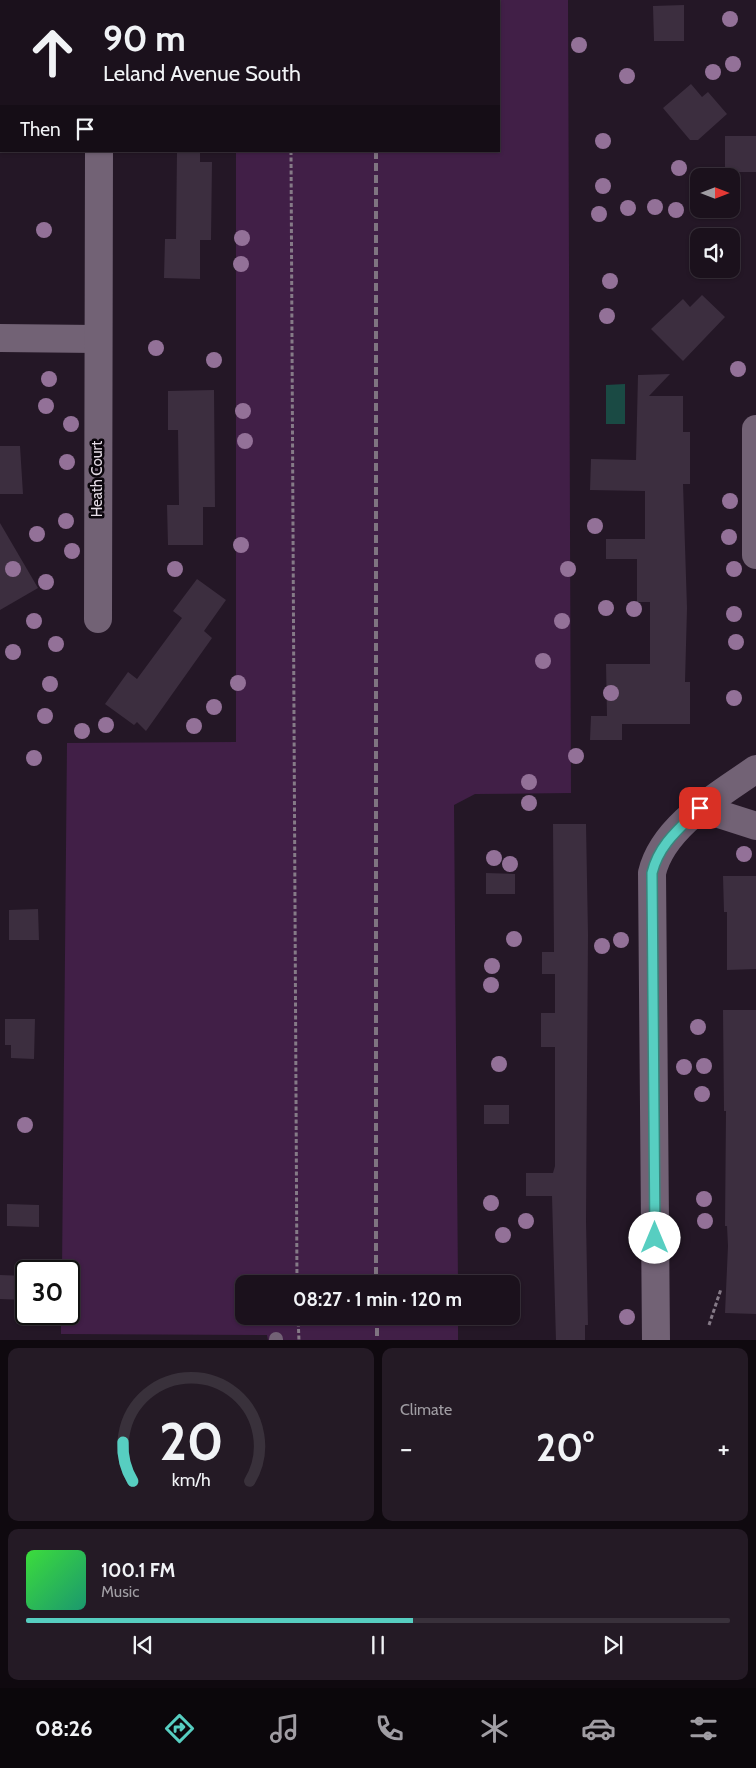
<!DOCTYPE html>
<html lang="en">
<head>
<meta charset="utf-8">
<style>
  :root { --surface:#1b111c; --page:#241a25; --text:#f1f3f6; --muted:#a09da3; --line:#39313b; --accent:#57cec1 }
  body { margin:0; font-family:Cabin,sans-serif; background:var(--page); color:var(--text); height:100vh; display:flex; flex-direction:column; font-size:19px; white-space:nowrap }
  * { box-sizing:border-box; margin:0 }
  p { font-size:16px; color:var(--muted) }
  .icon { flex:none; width:28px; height:28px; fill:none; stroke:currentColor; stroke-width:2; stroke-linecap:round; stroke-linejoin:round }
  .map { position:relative; height:1340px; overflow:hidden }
  .side { display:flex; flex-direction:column; gap:8px; padding:8px; background:#0f090f; flex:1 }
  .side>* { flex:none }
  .hud { position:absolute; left:0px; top:0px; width:500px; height:152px; box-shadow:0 1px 4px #0004,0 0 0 1px var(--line); background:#1b111c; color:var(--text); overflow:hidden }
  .needle { width:32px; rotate:90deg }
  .buttons { position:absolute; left:690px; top:168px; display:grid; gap:10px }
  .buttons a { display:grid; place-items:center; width:50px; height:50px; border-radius:10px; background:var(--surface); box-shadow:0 1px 4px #0004,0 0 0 1px var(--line); font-size:25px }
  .speed { position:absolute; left:15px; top:1260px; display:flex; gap:10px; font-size:25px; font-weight:700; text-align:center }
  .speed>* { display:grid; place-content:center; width:65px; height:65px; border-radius:50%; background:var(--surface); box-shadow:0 1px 4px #0004,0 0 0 1px var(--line); line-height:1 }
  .speed .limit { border:2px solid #111; border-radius:8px; background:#fff; color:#111 }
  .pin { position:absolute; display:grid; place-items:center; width:42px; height:42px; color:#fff; margin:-21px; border-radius:10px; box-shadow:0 2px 8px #0006 }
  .me { position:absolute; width:55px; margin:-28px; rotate:0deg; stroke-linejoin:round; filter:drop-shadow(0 0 4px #0008) }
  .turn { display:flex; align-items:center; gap:18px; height:105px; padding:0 20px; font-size:22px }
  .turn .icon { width:65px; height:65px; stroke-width:2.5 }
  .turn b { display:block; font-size:35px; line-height:42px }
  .then { display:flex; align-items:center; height:48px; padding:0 20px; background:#0003; gap:10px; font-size:19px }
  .big { font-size:38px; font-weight:700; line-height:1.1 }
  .side .card { flex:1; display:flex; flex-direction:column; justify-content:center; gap:8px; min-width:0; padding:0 18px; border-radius:10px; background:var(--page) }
  .side .dial { align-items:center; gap:0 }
  .dial svg { height:130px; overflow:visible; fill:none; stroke:var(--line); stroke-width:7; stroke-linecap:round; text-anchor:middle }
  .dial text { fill:var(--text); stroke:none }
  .song { display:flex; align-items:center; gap:15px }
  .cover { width:60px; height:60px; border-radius:8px; background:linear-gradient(135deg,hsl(120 70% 55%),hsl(160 70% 35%)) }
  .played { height:5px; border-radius:2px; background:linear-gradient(90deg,var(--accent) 55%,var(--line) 55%) }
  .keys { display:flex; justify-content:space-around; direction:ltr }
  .heat { display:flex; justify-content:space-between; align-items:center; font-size:28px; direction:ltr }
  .side .tiles { flex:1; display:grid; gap:8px; grid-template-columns:1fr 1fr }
  .card:last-child { grid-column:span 2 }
  .trip { position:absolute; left:235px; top:1275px; width:285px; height:50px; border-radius:10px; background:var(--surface); box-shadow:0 1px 4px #0004,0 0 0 1px var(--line); font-weight:700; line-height:50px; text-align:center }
  .tab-bar { display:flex; height:80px; justify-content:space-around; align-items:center; background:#0b070b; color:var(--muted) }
  .tab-bar .icon { width:35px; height:35px }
  .tab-bar .selected { color:var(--accent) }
  .tab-bar b { font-size:22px; color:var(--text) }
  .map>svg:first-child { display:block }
  .green { fill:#411f47 }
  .water { fill:#1a4a44 }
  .building { fill:#3c2e3f }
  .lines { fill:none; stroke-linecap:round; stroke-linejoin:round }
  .path { stroke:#857a87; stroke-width:3; stroke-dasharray:4 2.5; stroke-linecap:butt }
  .lane { stroke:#726275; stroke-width:14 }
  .street { stroke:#726275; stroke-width:28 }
  .rail { stroke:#7f7481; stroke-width:4; stroke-dasharray:8 4; stroke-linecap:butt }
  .tree { fill:#937198 }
  .route-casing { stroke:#39867d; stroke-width:12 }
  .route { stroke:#57cec1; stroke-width:9 }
  .labels { text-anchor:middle; stroke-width:5; stroke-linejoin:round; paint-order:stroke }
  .street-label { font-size:15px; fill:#e5dce6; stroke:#0a050b }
</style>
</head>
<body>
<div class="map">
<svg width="756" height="1341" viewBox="0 0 756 1341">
  <rect width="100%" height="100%" fill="#241726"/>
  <polygon class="green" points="237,0 568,0 571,793 475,794 454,805 458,1284 244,1284 244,1316 458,1316 458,1340 268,1341 267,1335 61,1334 61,1314 69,1314 69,1271 62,1271 67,743 236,742 236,151 499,151 499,1"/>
  <polygon class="water" points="625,384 625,424 606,424 606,385"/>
  <g class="building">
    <polygon points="684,5 684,41 654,41 653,6"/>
    <polygon points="691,84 702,97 708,92 727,114 698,140 690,140 663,108"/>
    <rect x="725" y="136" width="31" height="36"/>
    <polygon points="177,151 200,151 200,162 212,162 211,240 200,240 200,279 164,278 165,239 176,239"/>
    <polygon points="702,295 725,317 683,361 651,329 683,299 690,307"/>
    <polygon points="670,374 649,396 683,396 683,432 690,432 690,484 683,484 687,608 685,682 690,682 690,724 622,724 622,740 590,740 591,716 607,716 606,664 650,664 650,602 637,602 637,559 606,559 606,539 645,539 645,491 590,490 591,459 636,460 638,375"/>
    <polygon points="214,390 215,507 203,507 203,545 168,545 167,505 179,505 178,430 168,430 168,391"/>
    <polygon points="0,446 20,446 23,494 0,494"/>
    <polygon points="0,523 38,588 0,610"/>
    <polygon points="197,579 226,600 204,631 212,638 146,731 137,722 134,725 105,704 128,672 137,679 182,618 173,611"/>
    <polygon points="553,824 586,824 588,935 586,1221 588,1325 585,1325 585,1341 556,1341 552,1196 526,1196 526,1173 553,1173 555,1166 555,1047 541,1047 541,1013 555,1013 555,974 542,974 542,952 554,952"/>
    <polygon points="486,873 515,874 515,894 486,894"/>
    <polygon points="723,876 756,876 756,969 727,970 727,912 724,912"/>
    <polygon points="38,909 39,940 9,940 9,910"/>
    <polygon points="723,1010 756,1010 756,1314 725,1313 728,1246 727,1226 725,1226 726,1111 724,1111"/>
    <polygon points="5,1019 35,1019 34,1059 11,1058 11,1045 5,1045"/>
    <rect x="484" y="1105" width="25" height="19"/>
    <polygon points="7,1204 39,1205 39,1227 7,1226"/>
    <polygon points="0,1275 26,1276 26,1300 0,1299"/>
  </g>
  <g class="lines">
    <g class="path">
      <polyline points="291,0 291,1"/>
      <polyline points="291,151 297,1284"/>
      <polyline points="298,1316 299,1341"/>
      <polyline points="709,1325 721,1289"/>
    </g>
    <polyline class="lane" points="276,1339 276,1341"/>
    <g class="street">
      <polyline points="99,0 99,1"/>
      <polyline points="0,338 97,339"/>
      <polyline points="756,429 756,555"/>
      <polyline points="98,619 99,151"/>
      <polyline points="700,808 756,826"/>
      <path d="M656 1341 652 873C663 826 719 795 756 769"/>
    </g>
    <g class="rail">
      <polyline points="376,0 376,1"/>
      <polyline points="376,151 376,1284"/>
      <polyline points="377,1316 377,1341"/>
    </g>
  </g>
  <g class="tree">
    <circle cx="730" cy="19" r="8"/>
    <circle cx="579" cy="45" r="8"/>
    <circle cx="733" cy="64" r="8"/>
    <circle cx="713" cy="72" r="8"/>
    <circle cx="627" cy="76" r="8"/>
    <circle cx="603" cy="141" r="8"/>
    <circle cx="679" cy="168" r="8"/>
    <circle cx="603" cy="186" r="8"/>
    <circle cx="655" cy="207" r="8"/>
    <circle cx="628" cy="208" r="8"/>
    <circle cx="676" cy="210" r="8"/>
    <circle cx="599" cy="214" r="8"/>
    <circle cx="44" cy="230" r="8"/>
    <circle cx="242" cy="238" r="8"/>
    <circle cx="241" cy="264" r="8"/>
    <circle cx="610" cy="281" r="8"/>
    <circle cx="607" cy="316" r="8"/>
    <circle cx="156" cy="348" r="8"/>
    <circle cx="214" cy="360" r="8"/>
    <circle cx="738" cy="369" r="8"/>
    <circle cx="49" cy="379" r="8"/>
    <circle cx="46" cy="406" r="8"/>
    <circle cx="243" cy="411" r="8"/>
    <circle cx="71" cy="424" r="8"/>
    <circle cx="245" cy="441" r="8"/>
    <circle cx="67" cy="462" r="8"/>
    <circle cx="730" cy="501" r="8"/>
    <circle cx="66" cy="521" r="8"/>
    <circle cx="595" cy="526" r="8"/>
    <circle cx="37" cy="534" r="8"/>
    <circle cx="729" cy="537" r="8"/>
    <circle cx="241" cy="545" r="8"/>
    <circle cx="72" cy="551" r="8"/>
    <circle cx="13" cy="569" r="8"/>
    <circle cx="175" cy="569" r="8"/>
    <circle cx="568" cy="569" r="8"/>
    <circle cx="734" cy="569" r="8"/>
    <circle cx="46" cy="582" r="8"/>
    <circle cx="606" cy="608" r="8"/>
    <circle cx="634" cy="609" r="8"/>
    <circle cx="734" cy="614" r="8"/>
    <circle cx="34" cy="621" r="8"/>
    <circle cx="562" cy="621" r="8"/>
    <circle cx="736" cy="642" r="8"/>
    <circle cx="56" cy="644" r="8"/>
    <circle cx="13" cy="652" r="8"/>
    <circle cx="543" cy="661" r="8"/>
    <circle cx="238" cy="683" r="8"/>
    <circle cx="50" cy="684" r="8"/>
    <circle cx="611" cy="693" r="8"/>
    <circle cx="734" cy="698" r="8"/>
    <circle cx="214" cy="707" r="8"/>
    <circle cx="45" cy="716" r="8"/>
    <circle cx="106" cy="725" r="8"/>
    <circle cx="194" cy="726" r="8"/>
    <circle cx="82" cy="731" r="8"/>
    <circle cx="576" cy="756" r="8"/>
    <circle cx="34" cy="758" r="8"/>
    <circle cx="529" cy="782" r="8"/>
    <circle cx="529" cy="803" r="8"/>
    <circle cx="744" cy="854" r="8"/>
    <circle cx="494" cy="858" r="8"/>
    <circle cx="510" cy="864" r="8"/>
    <circle cx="514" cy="939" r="8"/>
    <circle cx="621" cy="940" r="8"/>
    <circle cx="602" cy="946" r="8"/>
    <circle cx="492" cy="966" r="8"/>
    <circle cx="491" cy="985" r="8"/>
    <circle cx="698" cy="1027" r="8"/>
    <circle cx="499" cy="1064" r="8"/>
    <circle cx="704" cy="1066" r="8"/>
    <circle cx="684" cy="1067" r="8"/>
    <circle cx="702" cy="1094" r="8"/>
    <circle cx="25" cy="1125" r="8"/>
    <circle cx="704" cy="1199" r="8"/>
    <circle cx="491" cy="1203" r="8"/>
    <circle cx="526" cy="1221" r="8"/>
    <circle cx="705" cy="1221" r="8"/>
    <circle cx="503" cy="1235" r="8"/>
    <circle cx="627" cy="1317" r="8"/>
  </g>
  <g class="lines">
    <defs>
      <path id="route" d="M655 1238 652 873C659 844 680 828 700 808"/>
    </defs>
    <use href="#route" class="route-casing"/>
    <use href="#route" class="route"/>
  </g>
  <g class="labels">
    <g class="street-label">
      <text transform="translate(97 479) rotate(-90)" y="5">Heath Court</text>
    </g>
  </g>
</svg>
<div class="buttons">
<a><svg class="needle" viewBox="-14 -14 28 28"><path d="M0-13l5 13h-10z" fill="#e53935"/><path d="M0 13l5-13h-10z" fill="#a09da3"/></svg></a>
<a><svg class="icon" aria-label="sound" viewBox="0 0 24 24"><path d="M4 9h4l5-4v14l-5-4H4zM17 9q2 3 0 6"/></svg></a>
</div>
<div class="speed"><div class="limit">30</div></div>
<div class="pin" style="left:700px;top:808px;background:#d93025"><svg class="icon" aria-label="arrive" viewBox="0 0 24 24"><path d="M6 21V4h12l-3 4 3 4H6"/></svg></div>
<svg class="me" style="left:655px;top:1238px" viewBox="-20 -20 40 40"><circle r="19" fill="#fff"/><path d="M0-13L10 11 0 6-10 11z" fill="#57cec1"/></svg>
<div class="trip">08:27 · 1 min · 120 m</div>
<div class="hud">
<div class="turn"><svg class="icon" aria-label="ahead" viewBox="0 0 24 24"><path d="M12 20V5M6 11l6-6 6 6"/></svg><div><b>90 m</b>Leland Avenue South</div></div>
<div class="then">Then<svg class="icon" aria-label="arrive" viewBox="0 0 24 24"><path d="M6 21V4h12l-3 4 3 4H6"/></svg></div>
</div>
</div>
<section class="side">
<div class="tiles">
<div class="card dial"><svg viewBox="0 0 100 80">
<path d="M14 69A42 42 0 1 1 86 69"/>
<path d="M14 69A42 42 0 0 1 8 45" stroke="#57cec1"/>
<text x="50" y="56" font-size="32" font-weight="700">20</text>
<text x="50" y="72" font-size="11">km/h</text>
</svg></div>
<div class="card"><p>Climate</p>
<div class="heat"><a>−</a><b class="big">20°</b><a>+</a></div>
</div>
<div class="card">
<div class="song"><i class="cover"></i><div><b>100.1 FM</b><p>Music</p></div></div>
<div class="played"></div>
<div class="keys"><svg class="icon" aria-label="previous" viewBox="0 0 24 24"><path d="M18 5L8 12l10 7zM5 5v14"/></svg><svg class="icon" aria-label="pause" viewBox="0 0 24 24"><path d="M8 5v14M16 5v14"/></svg><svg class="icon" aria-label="next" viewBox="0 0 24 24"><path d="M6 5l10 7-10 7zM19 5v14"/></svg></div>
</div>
</div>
</section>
<nav class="tab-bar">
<b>08:26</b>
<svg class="icon selected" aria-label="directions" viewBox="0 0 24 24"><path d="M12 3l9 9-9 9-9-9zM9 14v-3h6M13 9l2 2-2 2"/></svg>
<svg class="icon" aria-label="music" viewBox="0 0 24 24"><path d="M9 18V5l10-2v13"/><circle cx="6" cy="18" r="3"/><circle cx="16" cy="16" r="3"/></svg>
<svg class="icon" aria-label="phone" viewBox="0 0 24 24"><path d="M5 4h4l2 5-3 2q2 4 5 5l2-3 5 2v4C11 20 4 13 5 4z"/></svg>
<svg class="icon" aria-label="climate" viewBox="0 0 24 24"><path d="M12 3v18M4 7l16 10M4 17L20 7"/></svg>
<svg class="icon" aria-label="car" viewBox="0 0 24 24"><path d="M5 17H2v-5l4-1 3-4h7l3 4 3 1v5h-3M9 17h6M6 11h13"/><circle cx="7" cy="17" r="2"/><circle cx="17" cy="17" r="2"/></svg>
<svg class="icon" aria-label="filters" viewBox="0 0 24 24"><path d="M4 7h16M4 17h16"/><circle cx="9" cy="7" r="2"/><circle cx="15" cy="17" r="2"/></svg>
</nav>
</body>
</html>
